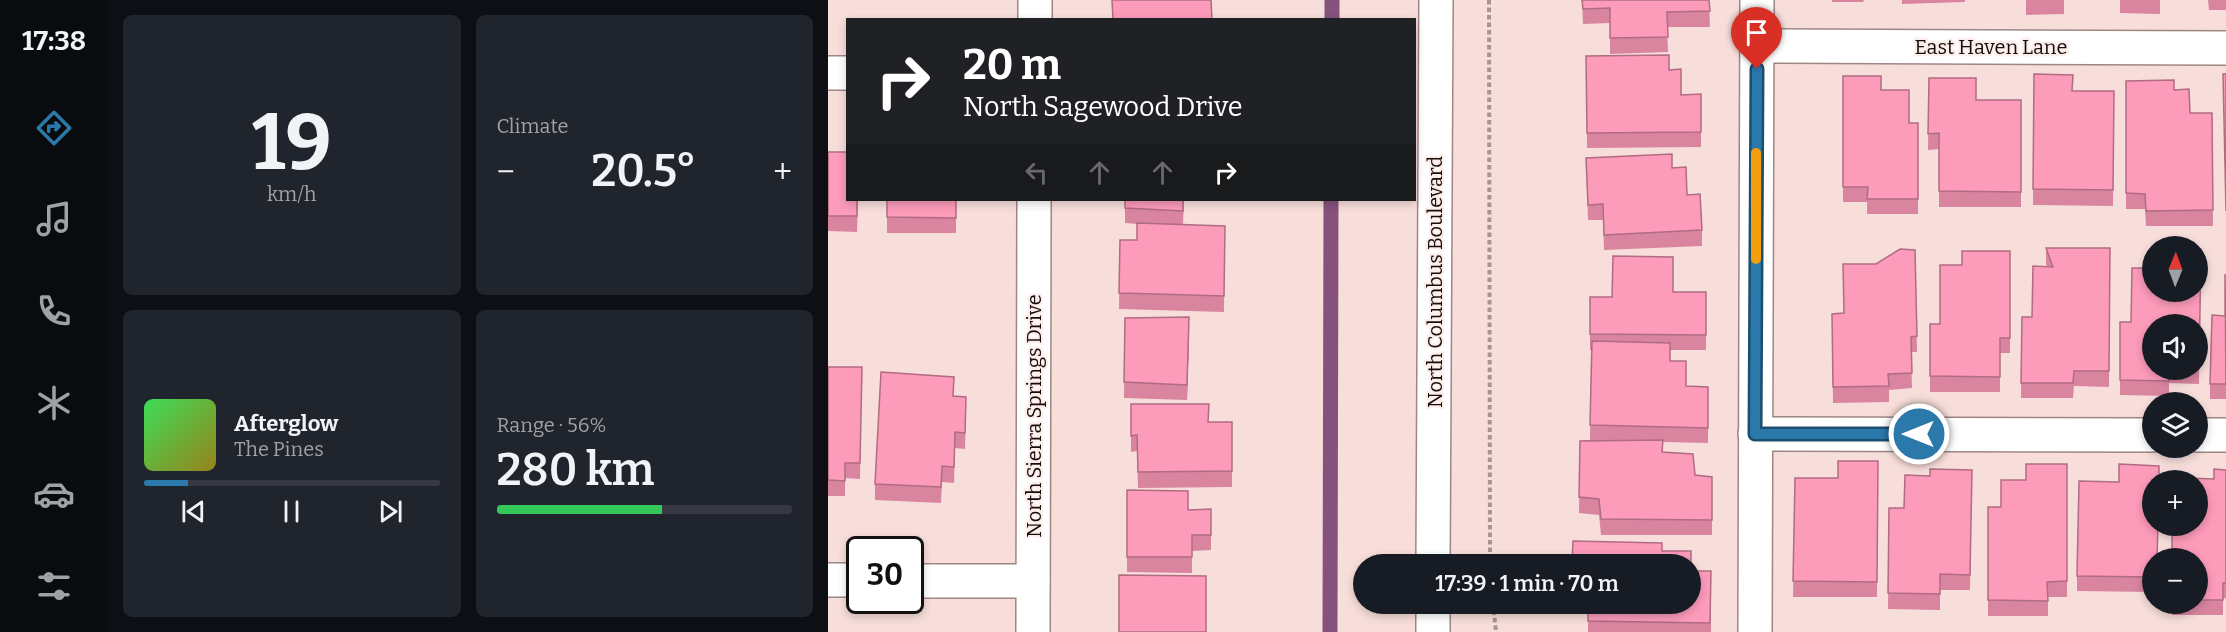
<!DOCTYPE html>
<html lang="en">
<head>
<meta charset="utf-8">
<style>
  :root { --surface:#171b24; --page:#20242c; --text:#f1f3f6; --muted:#9ea1a6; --line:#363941; --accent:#2b78ab }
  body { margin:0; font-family:Bitter,serif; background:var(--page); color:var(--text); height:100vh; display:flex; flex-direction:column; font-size:22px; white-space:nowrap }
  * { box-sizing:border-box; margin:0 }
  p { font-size:20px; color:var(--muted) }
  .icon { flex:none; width:33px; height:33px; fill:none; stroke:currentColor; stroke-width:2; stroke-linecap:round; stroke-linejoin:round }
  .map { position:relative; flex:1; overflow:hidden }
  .side { display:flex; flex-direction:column; gap:15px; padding:15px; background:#0d0f14; width:720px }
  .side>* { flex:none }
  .guide { position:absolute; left:18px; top:18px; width:570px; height:183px; border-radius:0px; box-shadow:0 3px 9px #0003; background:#202124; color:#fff; overflow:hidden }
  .needle { width:39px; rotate:1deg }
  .buttons { position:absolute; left:1314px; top:236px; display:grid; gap:12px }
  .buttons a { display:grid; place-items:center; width:66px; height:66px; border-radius:50%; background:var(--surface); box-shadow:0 3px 9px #0003; font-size:30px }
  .speed { position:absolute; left:18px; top:536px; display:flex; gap:12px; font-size:30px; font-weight:700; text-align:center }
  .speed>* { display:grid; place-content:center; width:78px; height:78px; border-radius:50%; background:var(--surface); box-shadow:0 3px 9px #0003; line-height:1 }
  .speed .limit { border:3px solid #111; border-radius:9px; background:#fff; color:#111 }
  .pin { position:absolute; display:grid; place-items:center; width:51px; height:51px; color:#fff; margin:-62px -26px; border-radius:50% 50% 50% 0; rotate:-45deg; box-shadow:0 0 6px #0007 }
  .pin .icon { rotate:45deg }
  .me { position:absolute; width:66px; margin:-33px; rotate:270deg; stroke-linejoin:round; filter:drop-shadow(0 0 4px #0008) }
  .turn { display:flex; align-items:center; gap:21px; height:126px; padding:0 18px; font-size:27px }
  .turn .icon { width:78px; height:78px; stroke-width:2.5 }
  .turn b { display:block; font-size:42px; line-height:51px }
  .lanes { display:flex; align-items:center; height:57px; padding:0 18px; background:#0003; justify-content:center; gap:30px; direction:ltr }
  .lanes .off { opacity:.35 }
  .big { font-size:45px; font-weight:600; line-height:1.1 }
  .side .tile { flex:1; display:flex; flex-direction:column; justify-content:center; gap:9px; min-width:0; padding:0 21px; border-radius:9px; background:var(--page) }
  .side .dial { align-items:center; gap:0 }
  .dial b { font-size:78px; line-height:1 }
  .song { display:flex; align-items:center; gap:18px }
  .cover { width:72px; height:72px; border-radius:9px; background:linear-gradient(135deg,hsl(130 70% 55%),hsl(50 70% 35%)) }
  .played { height:6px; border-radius:3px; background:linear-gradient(90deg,var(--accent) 15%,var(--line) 15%) }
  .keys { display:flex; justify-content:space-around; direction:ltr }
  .heat { display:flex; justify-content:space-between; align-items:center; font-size:33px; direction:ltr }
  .charge { height:9px; border-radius:4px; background:linear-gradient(90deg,#34c759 56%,var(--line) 0) }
  .side .tiles { flex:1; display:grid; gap:15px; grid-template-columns:repeat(2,1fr) }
  .trip { position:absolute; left:525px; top:554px; width:348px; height:60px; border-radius:30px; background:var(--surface); box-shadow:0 3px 9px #0003; font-weight:600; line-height:60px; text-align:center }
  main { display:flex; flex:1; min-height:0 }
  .tabs { display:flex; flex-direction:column; width:108px; justify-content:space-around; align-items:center; background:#090b0e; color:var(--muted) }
  .tabs .icon { width:42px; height:42px }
  .tabs .on { color:var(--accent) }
  .tabs b { font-size:27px; color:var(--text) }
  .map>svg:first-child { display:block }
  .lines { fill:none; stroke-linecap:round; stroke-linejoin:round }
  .stream { stroke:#85527d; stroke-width:15 }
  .street-casing { stroke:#9e8783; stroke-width:36 }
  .secondary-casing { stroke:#9e8783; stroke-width:36 }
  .path { stroke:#a89491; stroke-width:4; stroke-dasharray:4.5 3; stroke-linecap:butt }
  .street { stroke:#fff; stroke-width:33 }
  .secondary { stroke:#fff; stroke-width:33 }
  .wall { fill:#d985a0; fill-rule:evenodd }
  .shaded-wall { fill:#b06c82 }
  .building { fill:#fc9bba; stroke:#b06c82; stroke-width:1.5 }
  .route-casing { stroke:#1c4e6f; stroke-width:15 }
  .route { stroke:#2b78ab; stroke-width:10 }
  .slow { stroke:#f59e0b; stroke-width:10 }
  .labels { text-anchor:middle; stroke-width:4.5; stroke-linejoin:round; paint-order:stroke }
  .street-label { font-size:20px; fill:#150d0b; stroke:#feeeeb }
</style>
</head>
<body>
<main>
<nav class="tabs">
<b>17:38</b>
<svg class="icon on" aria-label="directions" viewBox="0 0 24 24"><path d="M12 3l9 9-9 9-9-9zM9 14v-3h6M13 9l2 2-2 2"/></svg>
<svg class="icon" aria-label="music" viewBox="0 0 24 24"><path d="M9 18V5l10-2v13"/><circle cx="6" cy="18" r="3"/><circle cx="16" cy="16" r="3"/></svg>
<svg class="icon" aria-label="phone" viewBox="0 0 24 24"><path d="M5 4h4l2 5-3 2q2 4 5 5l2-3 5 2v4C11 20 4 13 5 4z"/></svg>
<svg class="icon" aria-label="climate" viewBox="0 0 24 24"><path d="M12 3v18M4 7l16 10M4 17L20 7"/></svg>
<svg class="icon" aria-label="car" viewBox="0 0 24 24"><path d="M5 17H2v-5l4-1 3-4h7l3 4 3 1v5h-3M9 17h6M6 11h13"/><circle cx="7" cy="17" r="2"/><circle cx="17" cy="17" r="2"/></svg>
<svg class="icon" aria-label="filters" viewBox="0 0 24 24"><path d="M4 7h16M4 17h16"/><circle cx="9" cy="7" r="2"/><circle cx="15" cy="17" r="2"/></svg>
</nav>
<section class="side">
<div class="tiles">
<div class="tile dial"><b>19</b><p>km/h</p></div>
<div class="tile"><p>Climate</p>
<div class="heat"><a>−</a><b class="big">20.5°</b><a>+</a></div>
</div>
<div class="tile">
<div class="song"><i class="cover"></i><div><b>Afterglow</b><p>The Pines</p></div></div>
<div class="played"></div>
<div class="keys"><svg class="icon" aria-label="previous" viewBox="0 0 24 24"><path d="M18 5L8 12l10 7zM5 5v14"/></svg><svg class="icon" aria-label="pause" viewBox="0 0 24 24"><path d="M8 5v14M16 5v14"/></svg><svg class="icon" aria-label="next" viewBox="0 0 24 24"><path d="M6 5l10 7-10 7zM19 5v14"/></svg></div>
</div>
<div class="tile"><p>Range · 56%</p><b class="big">280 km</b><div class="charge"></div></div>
</div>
</section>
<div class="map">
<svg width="1398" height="632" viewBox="0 0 1398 632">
  <rect width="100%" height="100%" fill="#f8deda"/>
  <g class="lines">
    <g class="stream">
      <polyline points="504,20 504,0"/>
      <polyline points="502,632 503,200"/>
    </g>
    <defs>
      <g id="street">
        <polyline points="207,20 207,0"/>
        <polyline points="929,46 1398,48"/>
        <polyline points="0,73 20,73"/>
        <polyline points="927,434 1324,435"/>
        <polyline points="1370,435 1398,435"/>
        <polyline points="0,580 32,580"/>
        <polyline points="82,581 205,581"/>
        <polyline points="205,632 206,200"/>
        <polyline points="927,632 929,0"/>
      </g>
      <g id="secondary">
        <polyline points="605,564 608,0"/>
        <polyline points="605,632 605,603"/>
      </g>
    </defs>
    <use href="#street" class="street-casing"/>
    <use href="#secondary" class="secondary-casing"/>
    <g class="path">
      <polyline points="661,0 662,564"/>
      <polyline points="665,603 668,632"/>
    </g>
    <use href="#street" class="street"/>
    <use href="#secondary" class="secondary"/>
  </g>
  <g class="wall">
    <polygon points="754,0 881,0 882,27 839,27 840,52 782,54 782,23 755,24"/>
    <polygon points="1004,0 1036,0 1035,2 1004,2"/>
    <polygon points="1074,0 1137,0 1137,2 1074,4"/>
    <polygon points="1198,0 1236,0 1236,14 1198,15"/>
    <polygon points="1292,0 1332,0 1332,14 1292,13"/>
    <polygon points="1380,0 1398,0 1398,10 1381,10"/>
    <polygon points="758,56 841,70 853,95 873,94 873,147 759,148"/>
    <polygon points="1206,74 1245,91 1286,91 1285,206 1205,205"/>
    <polygon points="1015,76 1053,90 1081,123 1090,123 1090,214 1039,214 1039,202 1015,202"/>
    <polygon points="1101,78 1148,100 1193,100 1193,207 1111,207 1111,149 1100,150"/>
    <polygon points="1298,81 1346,90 1362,113 1384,113 1385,226 1318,226 1317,209 1298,209"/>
    <polygon points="0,152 30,200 29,232 0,231"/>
    <polygon points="758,158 844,168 859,195 874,230 874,246 776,250 775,220 760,220"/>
    <rect x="59" y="200" width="69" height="33"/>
    <polygon points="297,200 356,200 355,225 397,241 396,312 291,309 292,240 309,240 309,224 297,223"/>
    <polygon points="1218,248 1282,248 1281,387 1246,386 1245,398 1193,398 1194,317 1204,317 1219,266 1218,264"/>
    <path d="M1373 249 1371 384 1341 383V396L1292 395V322H1303L1323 268ZM1370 324V369H1324Z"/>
    <polygon points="1087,250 1089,352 1083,352 1084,388 1061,390 1061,402 1005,403 1004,314 1016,313 1048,264"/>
    <polygon points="1182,251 1182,353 1172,353 1172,392 1102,392 1102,324 1112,324 1134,265"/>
    <polygon points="1398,274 1398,399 1382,399 1382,384 1397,316"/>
    <polygon points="845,292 878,292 878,350 842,350 842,361 858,386 880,387 880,443 835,442 835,453 867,475 884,477 884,535 773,535 771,515 751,513 752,441 762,440 763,350 762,350 762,297 784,297"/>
    <polygon points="297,318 361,333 359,400 296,398"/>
    <polygon points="0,367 34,367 32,479 17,478 17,496 0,496"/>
    <polygon points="126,396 138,413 137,449 127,448 126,483 114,482 113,503 47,500 47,484"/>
    <polygon points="303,404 381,422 404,422 404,487 310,488 309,451 303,452"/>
    <polygon points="1050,461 1049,597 965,597 967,478 1010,478"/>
    <polygon points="1239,464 1239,597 1220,597 1220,616 1160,616 1160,507 1173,507 1198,480"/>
    <polygon points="1144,470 1142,590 1112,590 1112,610 1060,609 1061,508 1076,508 1102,476"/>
    <polygon points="1398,470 1398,598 1395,599 1395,615 1344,615 1344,603 1370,603 1370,558 1386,479"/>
    <polygon points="299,490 360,510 383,509 383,550 364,551 364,573 299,572"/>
    <polygon points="834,551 863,571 883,571 883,632 760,632 760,613 744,613 744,603 862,603"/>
    <polygon points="1324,558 1324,592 1249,591 1249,576"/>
  </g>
  <polygon class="shaded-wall" points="361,317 361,333 359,400 359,385"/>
  <g class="building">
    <polygon points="284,0 383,0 384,20 285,20"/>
    <polygon points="754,0 881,0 882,11 839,12 840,37 782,38 782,8 755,9"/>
    <polygon points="841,55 841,70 853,69 853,95 873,94 873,132 759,133 758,56"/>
    <polygon points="1206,74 1245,75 1244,91 1286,91 1285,190 1205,189"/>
    <polygon points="1395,74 1398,74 1398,211"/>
    <polygon points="1015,76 1053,76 1053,90 1081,90 1081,123 1090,123 1090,199 1039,199 1040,187 1015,187"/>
    <polygon points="1101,78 1148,78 1148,100 1193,100 1193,192 1111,191 1111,133 1100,134"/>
    <polygon points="1346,80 1346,90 1361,89 1362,113 1384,113 1385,210 1318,211 1317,194 1298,193 1298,81"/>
    <polygon points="0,152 20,152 20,200 29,200 29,216 0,216"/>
    <polygon points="844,154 844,168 858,167 859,195 872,194 874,230 776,235 775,204 760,205 758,158"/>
    <polygon points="59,200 128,200 128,218 59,217"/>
    <polygon points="297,200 355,200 355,211 297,208"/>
    <polygon points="309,223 397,226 396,296 291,293 292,240 309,240"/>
    <polygon points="1218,248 1282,248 1281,371 1246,371 1245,383 1193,383 1194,317 1204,317 1205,266 1225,267"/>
    <polygon points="1324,248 1324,291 1370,291 1370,249 1373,249 1371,368 1370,368 1370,324 1324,324 1324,369 1341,369 1341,381 1292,380 1292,322 1303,322 1304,268 1323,268"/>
    <polygon points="1072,249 1087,250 1089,336 1083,337 1084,373 1060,374 1061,386 1005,387 1004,314 1016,313 1015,264 1048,264"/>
    <polygon points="1134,251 1182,251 1182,338 1172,338 1172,377 1102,376 1102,324 1112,324 1112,265 1134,265"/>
    <polygon points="785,256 845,257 845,292 878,292 878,335 762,334 762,297 784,297"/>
    <polygon points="1397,274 1398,384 1382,384 1384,315 1397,316"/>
    <polygon points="361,317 359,385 296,382 297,318"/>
    <polygon points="764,341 842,343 842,361 858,361 858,386 880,387 880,428 762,425"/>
    <polygon points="0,367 34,367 32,463 17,463 17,481 0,480"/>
    <polygon points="53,372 126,377 125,396 138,397 137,433 127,432 126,467 114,466 113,487 47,484"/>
    <polygon points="303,404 381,404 380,422 404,422 404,471 310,472 309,435 303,436"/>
    <polygon points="835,440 834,452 865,454 867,475 884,477 884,520 773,519 771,499 751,497 752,441"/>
    <polygon points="1010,461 1050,461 1049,582 965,581 967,478 1010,478"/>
    <polygon points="1198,464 1239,464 1239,581 1219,582 1220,601 1160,600 1160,507 1173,507 1173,480 1198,480"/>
    <polygon points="1291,464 1331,466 1331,480 1324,480 1324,525 1330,525 1329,558 1324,558 1324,577 1249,576 1251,481 1291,482"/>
    <polygon points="1102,469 1144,470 1142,575 1112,574 1112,594 1060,593 1061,508 1076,508 1077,475 1102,476"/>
    <polygon points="1386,469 1398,470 1398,583 1395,583 1395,600 1370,600 1370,558 1344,558 1344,525 1370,525 1370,480 1360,480 1360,478 1386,479"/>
    <polygon points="299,490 360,491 360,510 383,509 383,535 364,535 364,557 299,557"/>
    <polygon points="745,541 834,543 834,551 863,551 863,571 883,571 882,623 760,621 760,603 862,603 862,564 744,564"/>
    <polygon points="291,575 378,576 378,632 291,632"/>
  </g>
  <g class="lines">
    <defs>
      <polyline id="route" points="929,69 927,434 1091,434"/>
    </defs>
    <use href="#route" class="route-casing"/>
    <use href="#route" class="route"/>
    <polyline class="slow" points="928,259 928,153"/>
  </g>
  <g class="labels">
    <g class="street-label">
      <text x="1163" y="54">East Haven Lane</text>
      <text transform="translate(607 282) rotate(-90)" y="7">North Columbus Boulevard</text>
      <text transform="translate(206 416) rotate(-90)" y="7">North Sierra Springs Drive</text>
    </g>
  </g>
</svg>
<div class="buttons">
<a><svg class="needle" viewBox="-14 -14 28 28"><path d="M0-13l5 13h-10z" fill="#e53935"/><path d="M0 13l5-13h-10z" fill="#9ea1a6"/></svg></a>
<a><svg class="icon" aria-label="sound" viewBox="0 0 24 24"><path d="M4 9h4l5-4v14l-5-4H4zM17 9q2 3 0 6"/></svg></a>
<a><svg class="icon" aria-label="layers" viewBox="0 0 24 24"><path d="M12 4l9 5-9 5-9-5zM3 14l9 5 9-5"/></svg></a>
<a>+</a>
<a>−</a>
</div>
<div class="speed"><div class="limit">30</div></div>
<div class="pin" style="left:929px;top:69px;background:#d93025"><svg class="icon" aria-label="arrive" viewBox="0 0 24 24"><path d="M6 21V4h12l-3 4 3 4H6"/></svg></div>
<svg class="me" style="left:1091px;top:434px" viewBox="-20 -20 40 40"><circle r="17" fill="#2b78ab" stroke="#fff" stroke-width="3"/><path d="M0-11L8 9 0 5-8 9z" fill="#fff"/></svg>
<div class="trip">17:39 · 1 min · 70 m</div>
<div class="guide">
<div class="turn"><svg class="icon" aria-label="right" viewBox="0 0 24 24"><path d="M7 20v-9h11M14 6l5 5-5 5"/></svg><div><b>20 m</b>North Sagewood Drive</div></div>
<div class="lanes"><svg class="icon off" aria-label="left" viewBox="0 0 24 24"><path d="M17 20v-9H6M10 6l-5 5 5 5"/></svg><svg class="icon off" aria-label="ahead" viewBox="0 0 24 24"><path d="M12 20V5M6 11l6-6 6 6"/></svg><svg class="icon off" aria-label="ahead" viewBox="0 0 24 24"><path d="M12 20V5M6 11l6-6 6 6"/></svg><svg class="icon" aria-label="right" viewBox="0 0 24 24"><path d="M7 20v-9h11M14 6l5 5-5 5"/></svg></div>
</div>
</div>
</main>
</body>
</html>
